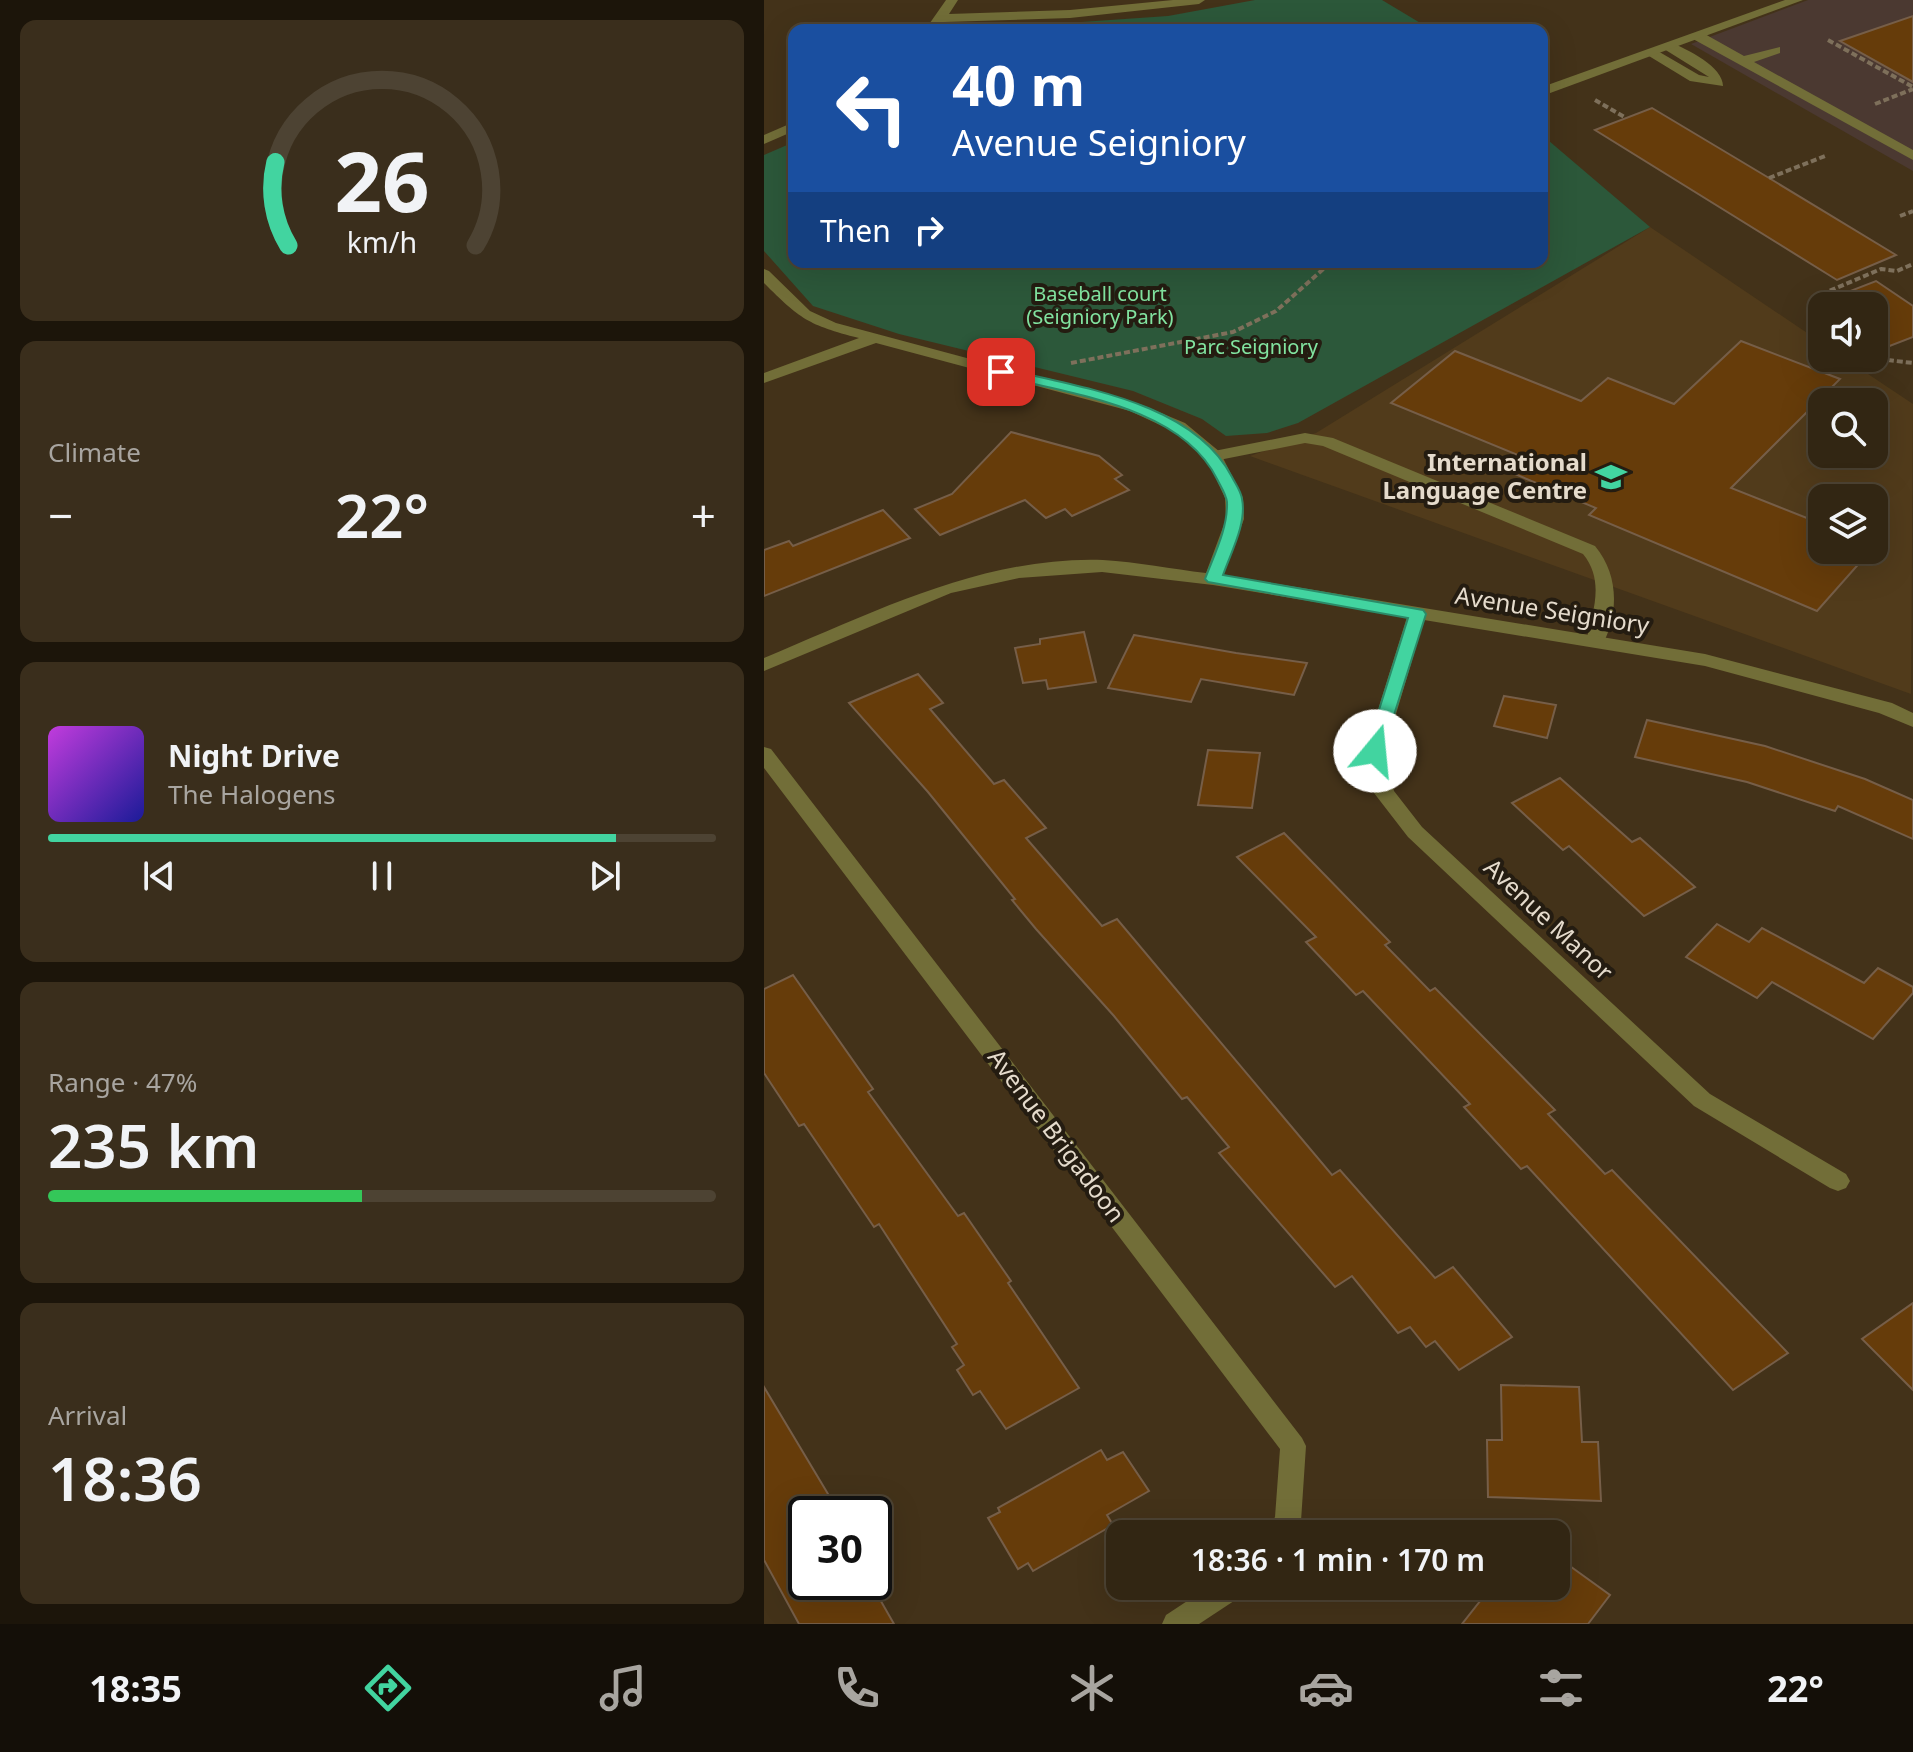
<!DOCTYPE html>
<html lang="en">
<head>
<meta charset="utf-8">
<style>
  :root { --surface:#322613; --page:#3a2e1c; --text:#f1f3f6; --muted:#a8a5a0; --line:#4d4333; --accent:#42d4a0 }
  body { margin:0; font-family:"Noto Sans",sans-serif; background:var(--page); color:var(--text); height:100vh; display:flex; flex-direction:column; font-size:30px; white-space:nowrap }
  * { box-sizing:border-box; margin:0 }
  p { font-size:26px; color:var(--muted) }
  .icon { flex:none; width:44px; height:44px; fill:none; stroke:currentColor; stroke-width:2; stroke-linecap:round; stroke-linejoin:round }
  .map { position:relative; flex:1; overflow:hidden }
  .panel { display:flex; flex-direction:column; gap:20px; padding:20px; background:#1c150a; width:764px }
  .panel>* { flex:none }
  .top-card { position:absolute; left:24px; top:24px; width:760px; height:244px; border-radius:16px; box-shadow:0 8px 32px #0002,0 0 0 2px var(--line); background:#1a4fa0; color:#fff; overflow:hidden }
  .buttons { position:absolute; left:1044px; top:292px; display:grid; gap:16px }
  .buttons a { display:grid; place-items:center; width:80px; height:80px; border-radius:16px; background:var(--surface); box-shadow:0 8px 32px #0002,0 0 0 2px var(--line); font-size:40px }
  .speed { position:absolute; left:24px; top:1496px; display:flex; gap:16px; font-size:40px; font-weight:700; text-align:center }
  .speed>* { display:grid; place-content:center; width:104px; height:104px; border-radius:50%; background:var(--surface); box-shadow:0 8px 32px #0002,0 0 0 2px var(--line); line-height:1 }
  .speed .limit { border:4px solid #111; border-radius:12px; background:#fff; color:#111 }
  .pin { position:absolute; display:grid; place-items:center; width:68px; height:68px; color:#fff; margin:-34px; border-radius:16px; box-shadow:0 4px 12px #0006 }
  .me { position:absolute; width:88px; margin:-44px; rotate:17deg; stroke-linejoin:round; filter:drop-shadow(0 0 6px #0008) }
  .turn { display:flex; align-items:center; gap:28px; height:168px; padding:0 32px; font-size:36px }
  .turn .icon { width:104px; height:104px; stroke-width:2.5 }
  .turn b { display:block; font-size:56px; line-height:68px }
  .then { display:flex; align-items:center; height:76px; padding:0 32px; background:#0003; gap:16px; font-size:30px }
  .big { font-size:60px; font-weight:600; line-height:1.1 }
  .panel .card { flex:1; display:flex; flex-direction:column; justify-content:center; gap:12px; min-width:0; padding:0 28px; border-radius:16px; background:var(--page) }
  .panel .dial { align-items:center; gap:0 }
  .dial svg { height:208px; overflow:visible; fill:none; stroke:var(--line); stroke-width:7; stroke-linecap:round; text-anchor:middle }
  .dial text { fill:var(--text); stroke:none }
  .song { display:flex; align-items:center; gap:24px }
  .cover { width:96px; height:96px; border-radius:12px; background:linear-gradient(135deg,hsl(290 70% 55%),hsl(240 70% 35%)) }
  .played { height:8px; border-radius:4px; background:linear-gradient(90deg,var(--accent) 85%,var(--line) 85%) }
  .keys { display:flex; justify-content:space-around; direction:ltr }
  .heat { display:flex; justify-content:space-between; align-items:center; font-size:44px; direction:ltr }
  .charge { height:12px; border-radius:6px; background:linear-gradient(90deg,#34c759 47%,var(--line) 0) }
  .trip { position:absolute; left:342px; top:1520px; width:464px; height:80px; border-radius:16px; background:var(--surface); box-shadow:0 8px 32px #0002,0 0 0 2px var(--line); font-weight:600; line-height:80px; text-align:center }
  .menu { display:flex; height:128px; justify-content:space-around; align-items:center; background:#140f08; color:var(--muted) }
  .menu .icon { width:56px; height:56px }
  .menu .current { color:var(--accent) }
  .menu b { font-size:36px; color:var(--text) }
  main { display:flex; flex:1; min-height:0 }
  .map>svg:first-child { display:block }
  .commercial { fill:#4b3931 }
  .built { fill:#513b1b; fill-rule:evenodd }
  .green { fill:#2c583a }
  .building { fill:#663c0a; stroke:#765e48; stroke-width:2 }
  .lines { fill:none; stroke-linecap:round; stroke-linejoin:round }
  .path { stroke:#7e705b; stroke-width:4; stroke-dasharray:6 3; stroke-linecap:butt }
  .lane { fill:#726e38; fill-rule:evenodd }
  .street { fill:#726e38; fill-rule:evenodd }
  .route { fill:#42d4a0; stroke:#2b8a68; stroke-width:2 }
  .labels { text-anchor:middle; stroke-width:8; stroke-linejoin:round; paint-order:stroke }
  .far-park-label { font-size:20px; fill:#82e4a0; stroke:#241c11 }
  .poi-label { font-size:24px; font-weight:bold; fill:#e5dbcc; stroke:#241c11; text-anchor:end }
  .street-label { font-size:24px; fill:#e5dbcc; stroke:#241c11 }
</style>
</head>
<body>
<main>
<section class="panel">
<div class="card dial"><svg viewBox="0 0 100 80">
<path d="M14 69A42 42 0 1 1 86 69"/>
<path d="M14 69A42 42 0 0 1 9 37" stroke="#42d4a0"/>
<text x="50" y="56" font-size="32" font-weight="700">26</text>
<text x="50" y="72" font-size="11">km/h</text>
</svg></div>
<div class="card"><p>Climate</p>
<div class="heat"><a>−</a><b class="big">22°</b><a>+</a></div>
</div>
<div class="card">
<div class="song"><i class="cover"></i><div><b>Night Drive</b><p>The Halogens</p></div></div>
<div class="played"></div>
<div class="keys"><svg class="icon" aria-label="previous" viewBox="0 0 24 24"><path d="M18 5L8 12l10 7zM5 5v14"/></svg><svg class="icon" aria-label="pause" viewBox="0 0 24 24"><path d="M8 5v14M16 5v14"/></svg><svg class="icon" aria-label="next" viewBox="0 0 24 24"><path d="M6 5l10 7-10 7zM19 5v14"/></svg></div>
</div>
<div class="card"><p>Range · 47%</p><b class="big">235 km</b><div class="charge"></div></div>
<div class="card"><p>Arrival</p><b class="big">18:36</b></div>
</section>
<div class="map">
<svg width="1149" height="1624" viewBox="0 0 1149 1624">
  <rect width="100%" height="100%" fill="#433219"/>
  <polygon class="commercial" points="1044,0 1149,0 1149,171 927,44"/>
  <path class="built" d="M886 227 1058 343V358H1080L1149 404 1147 694 486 456 552 433ZM1058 402H1110V454H1058ZM1058 498H1110V550H1058Z"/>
  <g class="green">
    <polygon points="491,0 618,0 668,30 199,30 404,16"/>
    <polygon points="778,135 886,227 534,423 503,433 462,436 438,419 369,391 135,334 49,306 0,251 0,155 30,142 30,262 778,262"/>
  </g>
  <g class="building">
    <polygon points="1149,16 1149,82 1076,41"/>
    <polygon points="888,108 1005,178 1132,255 1073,280 831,130"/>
    <polygon points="1112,281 1149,306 1149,337 1110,352 1110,306 1058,306 1058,316 1045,307"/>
    <polygon points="977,341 1076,379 967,488 1058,524 1058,550 1107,550 1053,611 825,515 832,508 739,469 754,455 627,403 691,351 817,401 844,378 910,404"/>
    <polygon points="247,432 335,456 358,475 351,479 365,490 308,516 301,509 282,518 261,500 176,535 151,509 188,494"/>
    <polygon points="119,510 146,538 0,596 0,550 25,541 29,546"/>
    <polygon points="320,632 332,682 284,689 282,680 259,683 251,648 276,644 276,639"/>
    <polygon points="370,635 472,653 543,663 530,695 437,679 427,702 344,688"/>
    <polygon points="154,674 179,703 166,709 230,784 240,780 282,828 262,838 338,926 353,919 568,1175 576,1170 671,1278 689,1267 748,1337 695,1370 671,1341 662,1347 646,1327 634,1333 588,1276 571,1287 455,1153 465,1147 423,1097 418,1099 350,1016 272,929 248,900 251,899 164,792 85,703"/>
    <polygon points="740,696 792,705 783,738 730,726"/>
    <polygon points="883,720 1001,746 1101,779 1149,800 1149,839 1074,806 1071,811 983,782 871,757"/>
    <polygon points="444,750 496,753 488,808 434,805"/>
    <polygon points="796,778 868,842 876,838 931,887 880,916 805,846 799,850 748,803"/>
    <polygon points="520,833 626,942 621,945 666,991 671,988 791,1110 784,1114 841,1174 848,1170 1024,1353 969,1390 763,1166 757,1169 700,1107 706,1104 599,991 592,995 542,942 552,937 473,857"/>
    <polygon points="953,924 985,942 998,928 1100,983 1114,968 1149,987 1149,993 1109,1039 1008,982 993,998 922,957"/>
    <polygon points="29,975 109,1089 104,1092 194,1216 200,1213 247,1281 244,1283 315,1388 242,1429 216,1391 209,1395 193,1370 200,1365 188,1347 193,1344 115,1224 110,1227 40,1124 35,1126 0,1073 0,989"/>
    <polygon points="1149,1303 1149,1390 1098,1339"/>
    <polygon points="737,1385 815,1387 818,1442 834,1442 837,1501 724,1497 723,1440 738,1440"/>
    <polygon points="0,1387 76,1514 42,1514 42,1582 106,1582 130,1624 35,1624 0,1560"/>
    <polygon points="337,1450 343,1460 359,1452 385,1491 343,1515 349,1525 269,1571 264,1563 254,1569 224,1518 236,1512 234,1508"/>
    <polygon points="792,1556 846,1595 824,1624 698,1624 728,1586 792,1586"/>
  </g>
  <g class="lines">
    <g class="path">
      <polyline points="1064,40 1149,87"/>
      <polyline points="831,100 862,118"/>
      <polyline points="1111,104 1149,89"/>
      <polyline points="1005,178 1061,156"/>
      <polyline points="1136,216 1149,211"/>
      <polyline points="1066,299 1058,294 1117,269 1133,271 1149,264"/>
      <polyline points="1106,358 1149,363"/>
      <polyline points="307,363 469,332 512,311 565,264 562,262"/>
    </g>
    <g class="lane">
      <polygon points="929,33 939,33 980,56 1016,47 1016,53 990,62 1149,150 1149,160 929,39"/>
      <path d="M905 42C924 49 959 67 959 86L926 81 880 53 892 50 935 75 945 77 900 49 898 46Z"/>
      <path d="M541 433 569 438 831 546C855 575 855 613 838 646H824L822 642C829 611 841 581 819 554L559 446 541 443 450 461 442 456 450 451Z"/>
    </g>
    <g class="street">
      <polygon points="182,0 194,0 185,14 306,10 409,0 441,0 435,4 306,18 180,22 175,30 161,30"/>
      <polygon points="1021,0 1039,0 778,96 778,87"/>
      <polygon points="30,122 30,131 0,144 0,135"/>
      <path d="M0 269 5 271 46 311 72 323 378 405 421 423 456 452 479 498 480 519 459 575 941 654 1128 703 1149 713V727L1115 713 941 666 660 620 621 751 630 791 658 827 946 1094 1082 1174 1086 1181 1082 1188 1074 1191 1066 1188 930 1106 644 837 610 793 601 751 643 617 449 585 338 572 255 578 187 593 0 671V658C109 613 218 556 339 560 373 562 408 569 442 573L462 519 461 498 443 459 409 431 366 411 112 343 0 383V373L95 338C44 325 36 319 0 283Z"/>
      <polygon points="0,747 7,749 538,1438 542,1446 537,1521 530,1534 501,1534 511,1517 516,1449 0,768"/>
      <polygon points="446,1586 482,1586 479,1595 435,1624 398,1624 402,1615"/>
    </g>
  </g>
  <path class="route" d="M237 368C313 387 429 401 468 477 471 483 477 491 478 499 483 523 467 552 459 575L659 610 662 614 617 756H605L602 751 644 618 444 582 441 579C450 555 464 528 463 502 462 494 457 487 453 479 417 406 305 394 232 375V369Z"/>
  <defs>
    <symbol id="university-bare" viewBox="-9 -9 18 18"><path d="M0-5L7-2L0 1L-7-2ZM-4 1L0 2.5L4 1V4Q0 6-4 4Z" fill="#42d4a0" stroke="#241c11" stroke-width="2.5" paint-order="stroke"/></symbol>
  </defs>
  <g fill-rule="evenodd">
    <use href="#university-bare" x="825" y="455" width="44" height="44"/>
  </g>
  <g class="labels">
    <g class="far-park-label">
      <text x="336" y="301">Baseball court<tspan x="336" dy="23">(Seigniory Park)</tspan></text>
      <text x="487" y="354">Parc Seigniory</text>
    </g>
    <g class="poi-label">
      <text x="823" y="471">International<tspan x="823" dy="28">Language Centre</tspan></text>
    </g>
    <g class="street-label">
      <text transform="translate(788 611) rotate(9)" y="8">Avenue Seigniory</text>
      <text transform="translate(784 920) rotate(43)" y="8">Avenue Manor</text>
      <text transform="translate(292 1136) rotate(53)" y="8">Avenue Brigadoon</text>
    </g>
  </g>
</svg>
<div class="buttons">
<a><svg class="icon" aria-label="sound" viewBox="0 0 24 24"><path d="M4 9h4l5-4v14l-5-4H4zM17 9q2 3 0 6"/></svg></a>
<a><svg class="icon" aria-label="search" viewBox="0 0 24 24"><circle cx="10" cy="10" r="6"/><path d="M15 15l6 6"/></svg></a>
<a><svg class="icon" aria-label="layers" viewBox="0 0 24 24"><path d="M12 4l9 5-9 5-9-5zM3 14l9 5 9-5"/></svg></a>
</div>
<div class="speed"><div class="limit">30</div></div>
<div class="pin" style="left:237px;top:372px;background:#d93025"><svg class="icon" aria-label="arrive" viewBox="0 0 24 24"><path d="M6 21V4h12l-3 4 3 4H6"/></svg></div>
<svg class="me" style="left:611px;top:751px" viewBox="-20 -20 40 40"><circle r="19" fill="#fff"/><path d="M0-13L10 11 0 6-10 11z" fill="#42d4a0"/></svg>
<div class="trip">18:36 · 1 min · 170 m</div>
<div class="top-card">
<div class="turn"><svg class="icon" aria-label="left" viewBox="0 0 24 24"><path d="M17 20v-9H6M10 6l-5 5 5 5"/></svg><div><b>40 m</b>Avenue Seigniory</div></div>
<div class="then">Then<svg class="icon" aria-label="right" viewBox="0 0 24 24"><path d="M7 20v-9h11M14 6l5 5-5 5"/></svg></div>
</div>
</div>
</main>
<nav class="menu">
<b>18:35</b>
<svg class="icon current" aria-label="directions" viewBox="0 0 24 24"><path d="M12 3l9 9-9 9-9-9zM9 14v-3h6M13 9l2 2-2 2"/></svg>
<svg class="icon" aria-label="music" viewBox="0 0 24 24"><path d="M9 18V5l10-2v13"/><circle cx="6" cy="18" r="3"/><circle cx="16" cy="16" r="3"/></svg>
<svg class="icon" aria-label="phone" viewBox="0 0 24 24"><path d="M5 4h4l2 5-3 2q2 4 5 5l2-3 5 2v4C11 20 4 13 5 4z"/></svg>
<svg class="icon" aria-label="climate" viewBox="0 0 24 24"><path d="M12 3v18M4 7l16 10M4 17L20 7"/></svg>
<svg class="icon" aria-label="car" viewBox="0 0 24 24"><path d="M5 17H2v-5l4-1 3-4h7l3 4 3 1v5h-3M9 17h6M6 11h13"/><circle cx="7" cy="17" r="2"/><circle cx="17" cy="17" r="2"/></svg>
<svg class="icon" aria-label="filters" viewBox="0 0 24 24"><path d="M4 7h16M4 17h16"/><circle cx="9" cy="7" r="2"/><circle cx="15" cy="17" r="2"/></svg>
<b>22°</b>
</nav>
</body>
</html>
